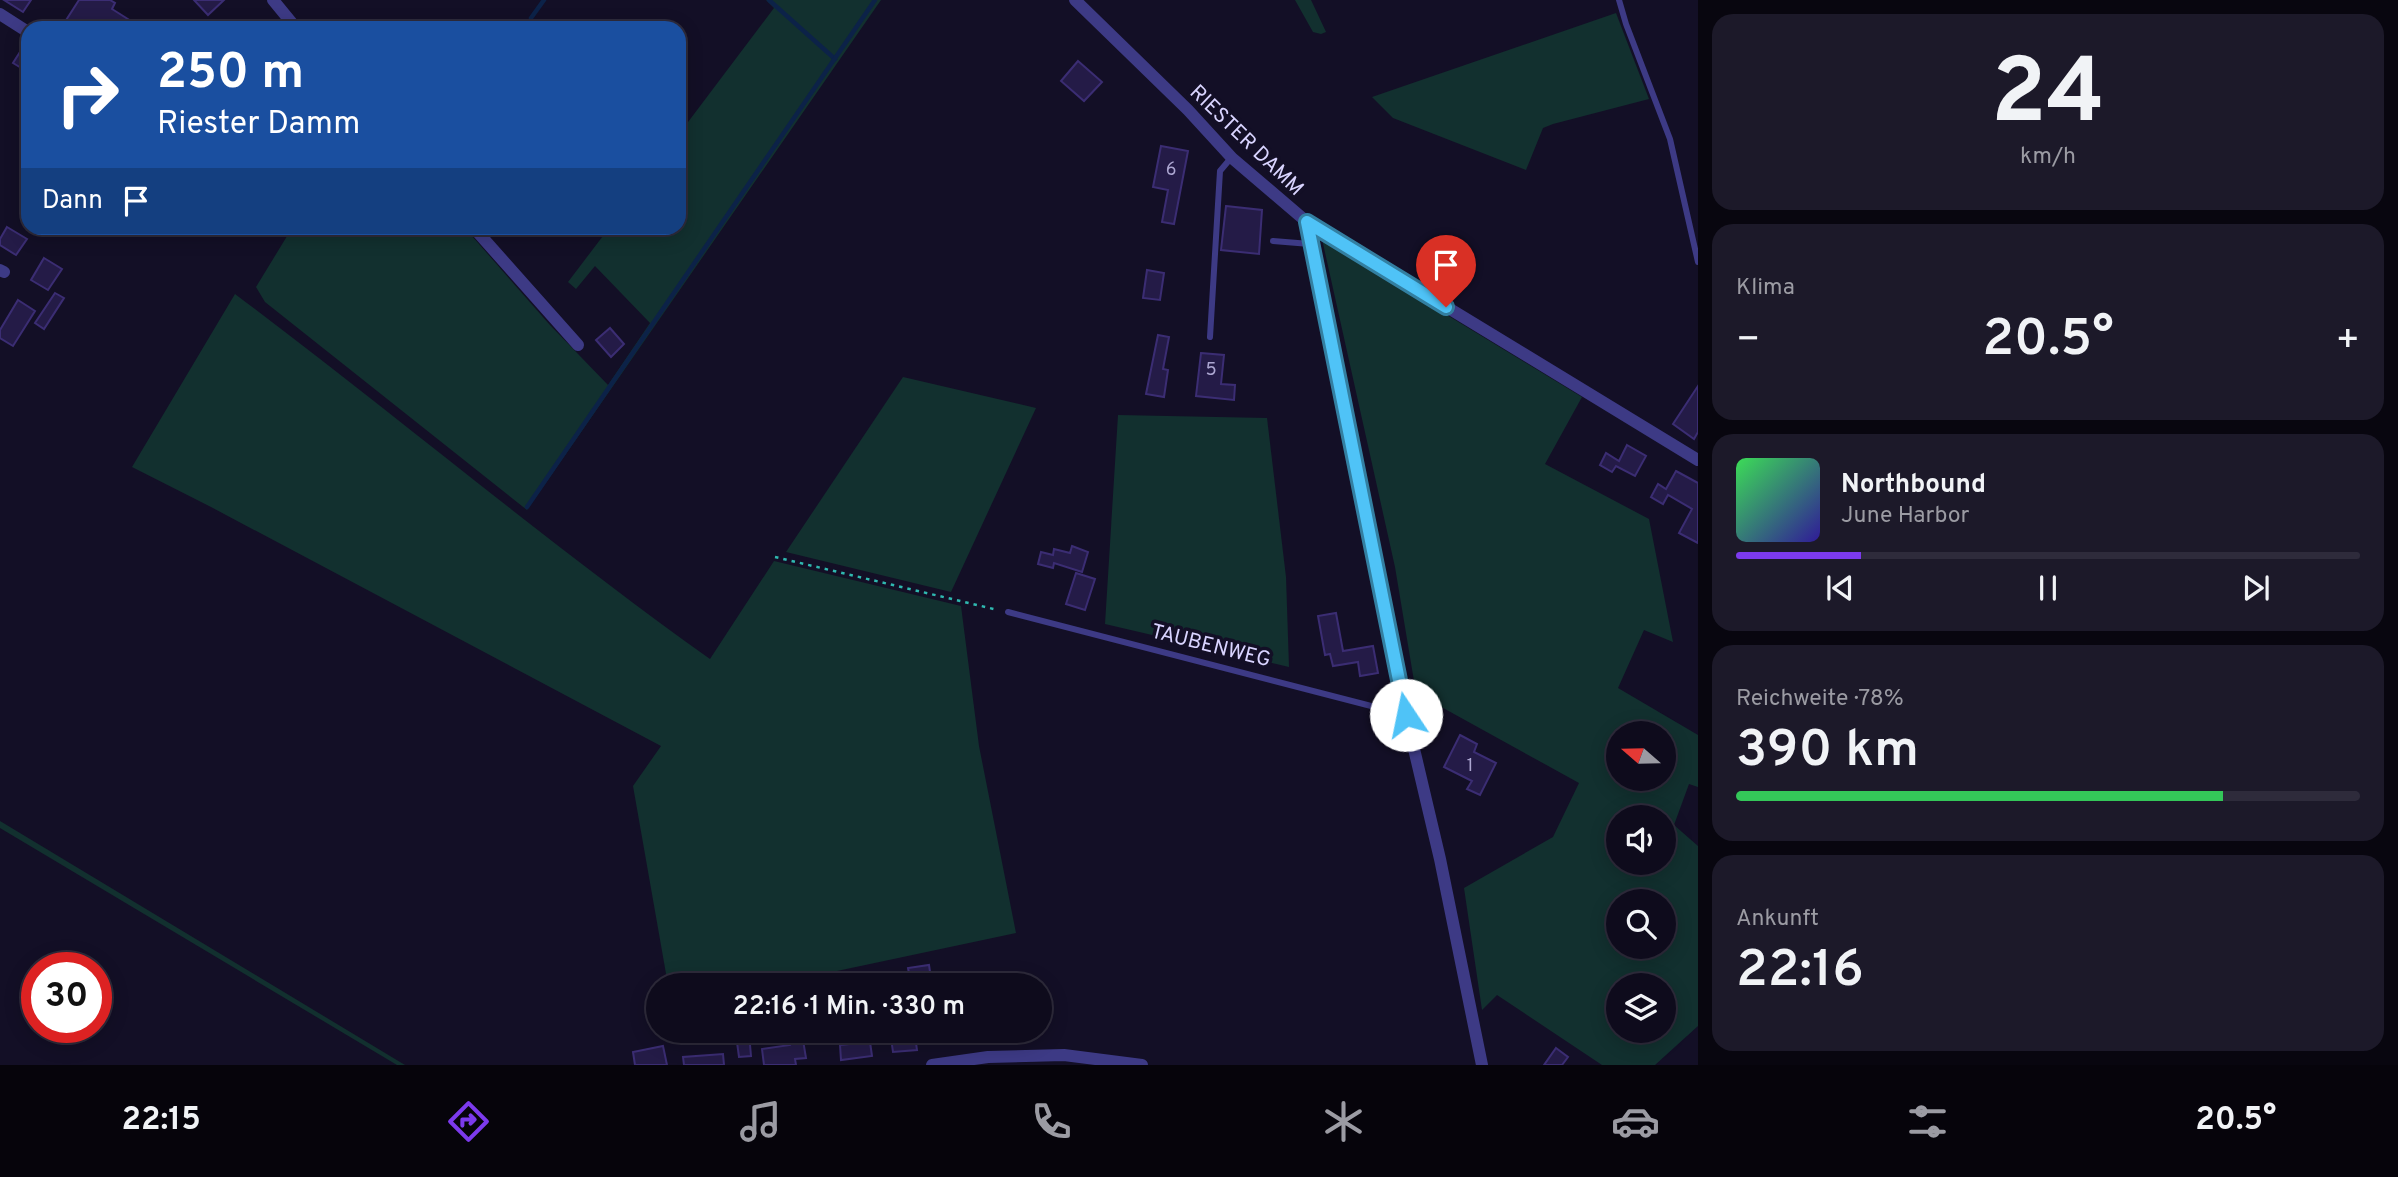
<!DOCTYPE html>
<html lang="de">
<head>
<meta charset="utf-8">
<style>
  :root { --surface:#0e0b1c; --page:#1c1929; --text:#f1f3f6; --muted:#9b9ba3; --line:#2e2b3b; --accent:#7c3aed }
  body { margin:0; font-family:Overpass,sans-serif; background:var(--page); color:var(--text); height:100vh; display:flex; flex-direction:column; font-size:26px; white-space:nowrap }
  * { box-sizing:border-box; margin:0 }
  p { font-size:23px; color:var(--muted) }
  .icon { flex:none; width:38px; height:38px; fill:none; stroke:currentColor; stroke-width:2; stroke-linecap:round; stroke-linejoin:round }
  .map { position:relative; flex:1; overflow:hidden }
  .details { display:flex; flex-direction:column; gap:14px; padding:14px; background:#08060f; width:700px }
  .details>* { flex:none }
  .guide { position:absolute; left:21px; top:21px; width:665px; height:214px; border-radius:21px; box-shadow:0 4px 18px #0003,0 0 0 2px var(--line); background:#1a4fa0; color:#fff; overflow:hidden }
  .needle { width:46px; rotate:290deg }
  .buttons { position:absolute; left:1606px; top:721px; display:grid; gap:14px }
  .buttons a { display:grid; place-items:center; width:70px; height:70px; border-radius:50%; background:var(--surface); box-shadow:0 4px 18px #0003,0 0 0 2px var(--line); font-size:35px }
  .speed { position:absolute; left:21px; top:952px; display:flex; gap:14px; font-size:35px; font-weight:700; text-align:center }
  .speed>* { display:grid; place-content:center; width:91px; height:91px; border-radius:50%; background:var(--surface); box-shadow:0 4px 18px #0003,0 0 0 2px var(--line); line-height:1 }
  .speed .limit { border:10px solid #d22; background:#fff; color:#111 }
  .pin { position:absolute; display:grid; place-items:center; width:60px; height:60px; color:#fff; margin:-72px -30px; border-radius:50% 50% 50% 0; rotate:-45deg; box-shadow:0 0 7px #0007 }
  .pin .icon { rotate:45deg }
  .me { position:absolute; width:77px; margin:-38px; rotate:349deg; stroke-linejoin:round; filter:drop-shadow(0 0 5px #0008) }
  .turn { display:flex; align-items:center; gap:24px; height:147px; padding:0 21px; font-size:32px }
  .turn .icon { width:91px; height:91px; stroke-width:2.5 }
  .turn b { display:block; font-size:49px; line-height:60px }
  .then { display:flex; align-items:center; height:66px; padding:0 21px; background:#0003; gap:14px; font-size:26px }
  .big { font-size:52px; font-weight:600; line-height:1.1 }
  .details .card { flex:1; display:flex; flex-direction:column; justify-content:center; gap:10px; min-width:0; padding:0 24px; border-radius:21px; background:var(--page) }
  .details .dial { align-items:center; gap:0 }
  .dial b { font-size:91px; line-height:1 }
  .song { display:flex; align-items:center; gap:21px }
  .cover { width:84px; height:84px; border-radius:10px; background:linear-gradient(135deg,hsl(130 70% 55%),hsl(250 70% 35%)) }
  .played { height:7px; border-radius:4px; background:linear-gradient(90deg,var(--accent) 20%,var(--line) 20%) }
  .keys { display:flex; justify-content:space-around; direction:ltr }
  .heat { display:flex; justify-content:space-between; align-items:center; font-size:38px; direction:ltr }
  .charge { height:10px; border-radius:5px; background:linear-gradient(90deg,#34c759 78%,var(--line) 0) }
  .trip { position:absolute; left:646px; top:973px; width:406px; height:70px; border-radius:35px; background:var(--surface); box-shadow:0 4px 18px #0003,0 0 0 2px var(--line); font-weight:600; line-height:70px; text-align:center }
  .dock { display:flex; height:112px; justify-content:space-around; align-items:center; background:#06040b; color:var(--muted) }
  .dock .icon { width:49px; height:49px }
  .dock .on { color:var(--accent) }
  .dock b { font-size:32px; color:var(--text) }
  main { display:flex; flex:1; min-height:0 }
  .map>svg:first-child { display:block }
  .green { fill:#12302f; fill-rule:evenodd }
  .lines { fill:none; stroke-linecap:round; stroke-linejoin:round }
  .stream { stroke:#0c2248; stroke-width:4.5 }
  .building { fill:#241b47; stroke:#3b2d73; stroke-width:2 }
  .path { stroke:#2fb8b0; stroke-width:2.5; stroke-dasharray:3.5 5; stroke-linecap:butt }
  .service { stroke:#3d3a85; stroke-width:6 }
  .minor { stroke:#3d3a85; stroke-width:12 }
  .route-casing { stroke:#337fa1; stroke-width:18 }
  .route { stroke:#4fc3f7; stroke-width:12 }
  .labels { text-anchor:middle; stroke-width:7; stroke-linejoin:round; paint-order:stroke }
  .number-label { font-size:18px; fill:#aca6d1 }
  .street-label { font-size:21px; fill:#d9d4ff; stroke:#130f26 }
</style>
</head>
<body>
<main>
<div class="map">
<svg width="1698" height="1065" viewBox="0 0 1698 1065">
  <rect width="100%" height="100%" fill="#130f26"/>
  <g class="green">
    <polygon points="766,0 881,0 527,510 265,302 256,287 292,228 465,228 549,324 608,385 650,323 595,266 576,289 568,282 609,228 679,228 679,134 774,8"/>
    <polygon points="1295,0 1311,0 1326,32 1321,34 1313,32"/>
    <polygon points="1616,13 1649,99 1553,124 1543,128 1526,170 1393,118 1372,97"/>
    <path d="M1322 239 1582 397 1545 464 1649 519 1673 642 1644 630 1618 688 1698 735V787L1689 784 1674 825 1698 846V1026L1655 1065H1602L1497 995 1482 1010 1464 888 1553 837 1579 783 1416 693 1395 567ZM1619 733H1664V779H1619ZM1619 817H1664V863H1619ZM1619 901H1664V947H1619ZM1619 985H1664V1031H1619Z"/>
    <path d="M235 294C395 414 547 543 710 659L774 561 961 606 979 746 1016 933 771 985H668L633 786 661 746 211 507 132 467Z"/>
    <polygon points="903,377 1036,408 951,592 786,552"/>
    <polygon points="1118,415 1267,418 1286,577 1289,667 1105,624"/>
    <polygon points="0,821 405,1065 397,1065 0,828"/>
  </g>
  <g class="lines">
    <g class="stream">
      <polyline points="769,0 835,59"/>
      <polyline points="531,18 544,0"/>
      <polyline points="527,507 875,0"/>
    </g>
  </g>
  <g class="building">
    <polygon points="4,0 31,0 23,12"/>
    <polygon points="79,0 110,0 115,3 112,9 142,28 61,28"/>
    <polygon points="194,0 224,0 208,15"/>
    <polygon points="27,41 28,41 28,72 13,63"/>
    <polygon points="1078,61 1102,82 1084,101 1061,81"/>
    <polygon points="1161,146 1188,151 1174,224 1162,222 1168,190 1153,187"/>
    <polygon points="1226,206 1262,210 1259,254 1221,250"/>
    <polygon points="7,227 27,239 16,255 0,245 0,239"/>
    <polygon points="44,258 62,269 48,290 31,280"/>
    <polygon points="1147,270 1164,273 1160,300 1143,298"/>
    <polygon points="55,293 64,298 44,329 35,323"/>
    <polygon points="18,300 35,311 13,346 0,338 0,330"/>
    <polygon points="610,328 624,344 611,357 596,340"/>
    <polygon points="1158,335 1169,337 1163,369 1168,370 1164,397 1146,394"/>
    <polygon points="1201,353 1224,355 1221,384 1235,385 1234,400 1196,396"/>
    <polygon points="1698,386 1698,432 1694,439 1673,424"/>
    <polygon points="1627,445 1646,456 1635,476 1616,466 1612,472 1600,465 1606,453 1619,461"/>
    <polygon points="1676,471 1698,483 1698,543 1679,533 1692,509 1668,495 1663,504 1651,497 1658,484 1666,489"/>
    <polygon points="1072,546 1088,552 1082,572 1054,563 1053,568 1038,564 1041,552 1053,555 1054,549 1070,553"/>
    <polygon points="1076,573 1095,579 1085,610 1066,604"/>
    <polygon points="1336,613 1343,651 1373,646 1378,673 1360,676 1358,662 1333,666 1330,654 1325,655 1318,616"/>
    <polygon points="1460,735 1477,744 1474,752 1496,763 1480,795 1467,789 1472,781 1444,767"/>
    <polygon points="929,965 932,985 911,985 908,968"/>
    <polygon points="963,1031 1005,1031 1005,1037 965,1043"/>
    <polygon points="749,1033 751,1056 739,1057 736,1035"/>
    <polygon points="802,1034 806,1058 795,1059 796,1065 764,1065 762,1049 790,1045 788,1037"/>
    <polygon points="915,1036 917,1050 893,1052 891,1038"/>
    <polygon points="870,1042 872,1056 841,1060 840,1045"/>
    <polygon points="663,1046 667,1065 635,1065 633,1052"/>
    <polygon points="1556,1048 1568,1057 1562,1065 1544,1065"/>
    <polygon points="723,1054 724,1065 684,1065 683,1057"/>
  </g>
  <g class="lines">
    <polyline class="path" points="775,557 998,610"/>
    <g class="service">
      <polyline points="1619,0 1626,24 1670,139 1698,262"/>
      <polyline points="1273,241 1310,244"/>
      <polyline points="1210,337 1220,171 1231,158"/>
      <polyline points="1008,612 1406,715"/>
    </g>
    <g class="minor">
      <polyline points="273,0 296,28"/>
      <polyline points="1075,0 1188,110 1232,158 1307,222 1698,460"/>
      <polyline points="0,14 28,32"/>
      <polyline points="1307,222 1406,715 1440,859 1482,1065"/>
      <polyline points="474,228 578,345"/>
      <polyline points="0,270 4,272"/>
      <polyline points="932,1065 988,1057 1064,1055 1142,1065"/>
    </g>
  </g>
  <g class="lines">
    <defs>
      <polyline id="route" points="1406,715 1307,222 1446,307"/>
    </defs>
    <use href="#route" class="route-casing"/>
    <use href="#route" class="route"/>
  </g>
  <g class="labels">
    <g class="number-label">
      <text x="1171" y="175">6</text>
      <text x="1211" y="375">5</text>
      <text x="1470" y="771">1</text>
    </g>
    <g class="street-label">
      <text transform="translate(1247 140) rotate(44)" y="7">RIESTER DAMM</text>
      <text transform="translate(1211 645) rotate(14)" y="7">TAUBENWEG</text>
    </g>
  </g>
</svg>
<div class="buttons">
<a><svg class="needle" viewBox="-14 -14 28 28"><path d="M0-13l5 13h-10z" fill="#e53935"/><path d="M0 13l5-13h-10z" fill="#9b9ba3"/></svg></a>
<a><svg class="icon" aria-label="sound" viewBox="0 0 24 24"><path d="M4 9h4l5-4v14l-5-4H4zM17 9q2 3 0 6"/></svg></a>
<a><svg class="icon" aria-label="search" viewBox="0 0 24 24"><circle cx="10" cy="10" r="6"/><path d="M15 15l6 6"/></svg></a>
<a><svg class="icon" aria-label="layers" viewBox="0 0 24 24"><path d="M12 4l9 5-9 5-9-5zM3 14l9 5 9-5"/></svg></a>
</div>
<div class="speed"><div class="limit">30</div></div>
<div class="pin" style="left:1446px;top:307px;background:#d93025"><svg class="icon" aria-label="arrive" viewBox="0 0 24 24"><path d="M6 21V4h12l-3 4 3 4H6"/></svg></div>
<svg class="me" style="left:1406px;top:715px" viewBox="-20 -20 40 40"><circle r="19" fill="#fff"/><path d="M0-13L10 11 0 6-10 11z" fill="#4fc3f7"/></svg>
<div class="trip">22:16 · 1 Min. · 330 m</div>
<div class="guide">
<div class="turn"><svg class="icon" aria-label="right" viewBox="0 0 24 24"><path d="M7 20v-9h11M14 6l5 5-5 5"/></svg><div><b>250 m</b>Riester Damm</div></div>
<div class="then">Dann<svg class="icon" aria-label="arrive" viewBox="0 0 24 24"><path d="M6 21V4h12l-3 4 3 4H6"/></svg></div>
</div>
</div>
<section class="details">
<div class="card dial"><b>24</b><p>km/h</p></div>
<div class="card"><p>Klima</p>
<div class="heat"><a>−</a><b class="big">20.5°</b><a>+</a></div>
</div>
<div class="card">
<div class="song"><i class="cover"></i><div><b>Northbound</b><p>June Harbor</p></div></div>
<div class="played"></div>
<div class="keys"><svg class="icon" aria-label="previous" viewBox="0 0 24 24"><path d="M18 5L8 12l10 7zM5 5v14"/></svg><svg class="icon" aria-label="pause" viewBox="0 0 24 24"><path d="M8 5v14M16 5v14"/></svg><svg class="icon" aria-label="next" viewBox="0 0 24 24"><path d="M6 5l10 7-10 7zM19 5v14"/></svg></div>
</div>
<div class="card"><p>Reichweite · 78%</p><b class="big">390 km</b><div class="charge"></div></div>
<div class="card"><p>Ankunft</p><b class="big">22:16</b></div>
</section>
</main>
<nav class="dock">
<b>22:15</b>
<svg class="icon on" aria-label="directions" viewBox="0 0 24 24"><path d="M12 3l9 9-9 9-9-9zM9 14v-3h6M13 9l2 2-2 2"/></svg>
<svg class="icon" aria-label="music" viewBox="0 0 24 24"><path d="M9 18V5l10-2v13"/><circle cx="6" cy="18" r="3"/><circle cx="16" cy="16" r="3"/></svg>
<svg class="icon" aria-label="phone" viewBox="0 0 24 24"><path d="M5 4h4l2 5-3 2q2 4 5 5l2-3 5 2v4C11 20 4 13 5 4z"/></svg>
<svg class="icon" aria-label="climate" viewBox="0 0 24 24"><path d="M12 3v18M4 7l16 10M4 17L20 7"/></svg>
<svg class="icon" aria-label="car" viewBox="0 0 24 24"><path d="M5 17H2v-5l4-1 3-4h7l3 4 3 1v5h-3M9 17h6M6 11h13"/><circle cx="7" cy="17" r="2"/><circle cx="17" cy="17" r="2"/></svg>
<svg class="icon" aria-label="filters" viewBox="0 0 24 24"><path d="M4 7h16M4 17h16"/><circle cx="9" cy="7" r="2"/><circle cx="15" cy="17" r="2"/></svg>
<b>20.5°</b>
</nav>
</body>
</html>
